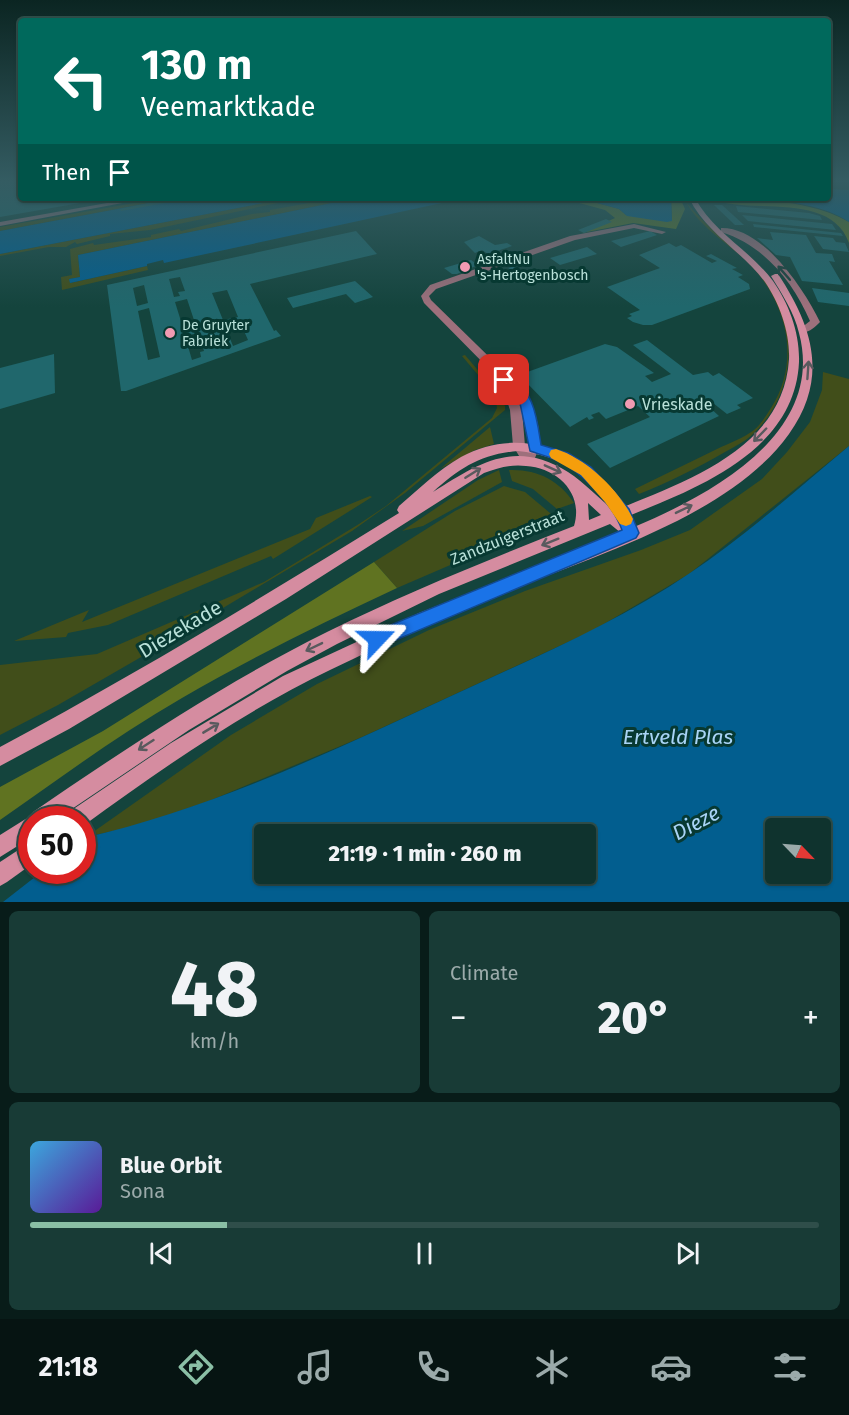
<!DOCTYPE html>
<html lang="en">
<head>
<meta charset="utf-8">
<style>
  :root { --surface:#0f332e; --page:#183b36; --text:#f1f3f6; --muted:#9baaaa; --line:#2f4e4a; --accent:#8abfa5 }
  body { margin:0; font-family:"Fira Sans",sans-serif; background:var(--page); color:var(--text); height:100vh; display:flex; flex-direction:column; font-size:22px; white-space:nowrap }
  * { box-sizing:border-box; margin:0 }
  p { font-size:20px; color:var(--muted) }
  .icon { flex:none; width:33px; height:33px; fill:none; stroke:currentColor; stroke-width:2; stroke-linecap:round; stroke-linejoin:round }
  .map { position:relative; height:902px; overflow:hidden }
  .side { display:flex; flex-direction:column; gap:9px; padding:9px; background:#081c19; flex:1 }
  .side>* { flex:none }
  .guide { position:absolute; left:18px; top:18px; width:813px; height:183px; border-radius:6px; box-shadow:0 2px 4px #0004,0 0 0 2px var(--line); background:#00695c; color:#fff; overflow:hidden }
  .needle { width:39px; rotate:115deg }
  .controls { position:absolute; left:765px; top:818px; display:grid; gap:12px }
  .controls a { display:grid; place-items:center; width:66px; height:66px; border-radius:6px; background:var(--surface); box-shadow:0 2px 4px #0004,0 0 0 2px var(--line); font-size:30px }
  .speed { position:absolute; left:18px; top:806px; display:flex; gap:12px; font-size:30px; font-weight:700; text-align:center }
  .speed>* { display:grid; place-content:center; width:78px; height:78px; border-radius:50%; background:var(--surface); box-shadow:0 2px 4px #0004,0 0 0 2px var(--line); line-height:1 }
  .speed .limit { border:9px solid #d22; background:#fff; color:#111 }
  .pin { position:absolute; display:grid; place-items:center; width:51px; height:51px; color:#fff; margin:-26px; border-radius:12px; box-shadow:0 3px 9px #0006 }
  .me { position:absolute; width:66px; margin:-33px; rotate:67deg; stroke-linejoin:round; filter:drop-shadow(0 0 4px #0008) }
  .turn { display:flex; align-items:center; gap:21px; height:126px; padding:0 24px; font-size:27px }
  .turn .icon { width:78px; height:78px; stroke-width:2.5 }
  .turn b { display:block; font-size:42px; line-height:51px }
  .then { display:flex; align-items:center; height:57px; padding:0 24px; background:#0003; gap:12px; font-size:22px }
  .big { font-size:45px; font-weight:800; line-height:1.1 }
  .side .card { flex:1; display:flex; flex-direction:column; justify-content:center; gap:9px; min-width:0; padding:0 21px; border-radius:9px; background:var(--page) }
  .side .dial { align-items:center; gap:0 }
  .dial b { font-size:78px; line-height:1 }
  .song { display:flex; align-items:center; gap:18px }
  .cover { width:72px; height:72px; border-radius:9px; background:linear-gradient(135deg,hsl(200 70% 55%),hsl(270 70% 35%)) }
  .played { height:6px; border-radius:3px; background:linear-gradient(90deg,var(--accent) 25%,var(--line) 25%) }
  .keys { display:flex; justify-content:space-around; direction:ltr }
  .heat { display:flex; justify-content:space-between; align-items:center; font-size:33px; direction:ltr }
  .side .tiles { flex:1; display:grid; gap:9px; grid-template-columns:1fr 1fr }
  .card:last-child { grid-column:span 2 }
  .trip { position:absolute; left:254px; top:824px; width:342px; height:60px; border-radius:6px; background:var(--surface); box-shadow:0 2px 4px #0004,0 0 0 2px var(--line); font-weight:800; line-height:60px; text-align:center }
  .dock { display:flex; height:96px; justify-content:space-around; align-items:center; background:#061412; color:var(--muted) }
  .dock .icon { width:42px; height:42px }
  .dock .active { color:var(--accent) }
  .dock b { font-size:27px; color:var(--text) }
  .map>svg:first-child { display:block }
  .green { fill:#414e1a }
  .forest { fill:#607321 }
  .water { fill:#025e8f; fill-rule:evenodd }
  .pier { fill:#14443d }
  .building { fill:#20676c; fill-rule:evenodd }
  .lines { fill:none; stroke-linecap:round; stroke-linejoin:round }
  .street { fill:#9e707c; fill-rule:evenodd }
  .secondary { fill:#d58ca0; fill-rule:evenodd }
  .oneway { stroke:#1e413d }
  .oneway2 { stroke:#595a5e }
  .route { fill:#1a73e8; stroke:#114b97; stroke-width:1.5 }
  .slow { fill:#f59e0b }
  .poi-dot { fill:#f19ab2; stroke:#073932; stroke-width:2 }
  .labels { text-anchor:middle; stroke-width:6; stroke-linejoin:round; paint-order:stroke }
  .far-poi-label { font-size:14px; fill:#b9e1d9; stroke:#073932; text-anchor:start }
  .poi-label { font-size:16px; fill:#b9e1d9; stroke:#073932; text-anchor:start }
  .street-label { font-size:16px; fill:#b9e1d9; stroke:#073932 }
  .near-street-label { font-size:20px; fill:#b9e1d9; stroke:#073932 }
  .near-water-label { font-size:21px; font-style:italic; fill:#a9d4f6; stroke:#073932 }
</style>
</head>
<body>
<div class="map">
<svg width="849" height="902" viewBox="0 0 849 902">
  <rect width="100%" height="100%" fill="#14443d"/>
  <g class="green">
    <polygon points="162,198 176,198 0,231 0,227"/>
    <polygon points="289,198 302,198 150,230 110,234 110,236 77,244 75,242 66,247 49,247 0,256 0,254"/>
    <polygon points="337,198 356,198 78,255 80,277 70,279 70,283 147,266 148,270 62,290 61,277 72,275 70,249 93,243 94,245 151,237 151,235 179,229 181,231 252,214 270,212 270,210"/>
    <path d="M686 202C709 231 744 251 766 282 800 330 796 394 752 435 744 442 734 447 725 452 697 468 669 482 639 494L635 489C662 476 690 462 717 449 729 443 744 438 754 430 761 424 766 416 771 408 798 366 790 315 760 276 739 248 703 233 686 202Z"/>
    <polygon points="465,355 499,395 505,406 505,410 405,493 352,531 136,660 58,705 0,735 0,665 97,654 264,582 359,524 386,506 492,418 497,408 495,395 462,356"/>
    <polygon points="823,372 849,379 849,446 689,574 592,631 362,737 209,801 136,826 86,837 231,735 317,684 429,630 525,591 641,550 690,530 762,479 787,452 810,422 822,390"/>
    <polygon points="490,427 494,444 475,450 440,469"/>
    <polygon points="499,470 502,482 423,526 402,531 478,480"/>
    <path d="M509 470C537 469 559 480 574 503L557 509 533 489 512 481Z"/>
    <polygon points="504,486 525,492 550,513 552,515 548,523 397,588 374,562 455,511"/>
    <polygon points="370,496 372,497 273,559 271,556 108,625 68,633 66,637 14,641 89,610 82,622 310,529 316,518"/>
  </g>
  <g class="forest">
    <polygon points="561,198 579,198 619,209 626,215 672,220 671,198 680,198 685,209 676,229 633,223 582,233 615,218 605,210"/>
    <path d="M708 198C751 198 811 200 849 222V243C830 190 749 216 708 198Z"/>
    <path d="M374 562 397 588C324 622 251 658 182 698 118 735 60 778 0 820V787L103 731Z"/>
  </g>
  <g class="water">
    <path d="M828 189 849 190V222C813 198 762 201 721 198H828Z"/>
    <polygon points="176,198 289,198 0,254 0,231"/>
    <polygon points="356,198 465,198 164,263 163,260 147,264 147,266 70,283 69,279 80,277 78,255"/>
    <polygon points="579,198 671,198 672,221 667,222 627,216 619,209"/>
    <path d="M849 446V902H0L32 870H82L83 838C210 809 331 752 449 697 531 659 615 624 690 573 744 537 799 488 849 446ZM776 828H820V873H776ZM264 834H585V873H264Z"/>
  </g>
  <polygon class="pier" points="32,851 32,870 44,870 3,902 0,902 0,860"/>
  <g class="building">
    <polygon points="0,180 21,180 21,198 103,199 0,217"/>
    <polygon points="164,200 165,203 121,211 120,209"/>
    <polygon points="714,205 722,205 744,225 735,225"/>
    <polygon points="736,206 809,213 820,216 822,220 738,212"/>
    <polygon points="742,215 832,224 836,230 748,221"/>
    <polygon points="606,219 612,222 584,233 578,230"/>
    <polygon points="753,224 841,233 843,236 754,227"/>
    <path d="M356 231 377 254 250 284 274 331 276 330 281 336 126 391H121L107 285ZM180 277 185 291 178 292 180 296 174 297 169 279ZM144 285 148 303 137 306 133 288ZM227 290 238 317 223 320 212 293ZM187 299 195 323 188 325 190 330 184 331 175 302ZM149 308 160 357 148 360 138 311ZM240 322 248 340 233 346 225 326ZM198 333 204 351 200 352 201 357 192 360 185 336Z"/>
    <polygon points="650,231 657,235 621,247 611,241"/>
    <polygon points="770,232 806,235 816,253 832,254 835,262 829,261 843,285 802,281 790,257 776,255 757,238 773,240"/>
    <polygon points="479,236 495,245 507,243 512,246 488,254 482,250 475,253 464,242"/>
    <polygon points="814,236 833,238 836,242 845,243 849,252 823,249"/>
    <polygon points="669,243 676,247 681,245 712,263 717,261 706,256 711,254 737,268 732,269 743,275 738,277 749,284 750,289 652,325 643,325 633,322 627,318 632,316 629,314 640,310 607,287 660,268 639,255"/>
    <polygon points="587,247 597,254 560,265 550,258"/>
    <polygon points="471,260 478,265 457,274 452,274 444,268"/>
    <polygon points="516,266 527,274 520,276 508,268"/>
    <polygon points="355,281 373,297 355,303 346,294 293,308 287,298"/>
    <polygon points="812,288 849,293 849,306 818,302"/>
    <polygon points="647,340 693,375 708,372 713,376 719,373 753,398 737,405 741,408 727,414 713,403 708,406 719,416 610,468 587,444 650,417 638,406 606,419 599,412 591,415 594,418 589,420 587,417 570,427 519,375 605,344 617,347 654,373 645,376 652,382 671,374 633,345"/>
    <polygon points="54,354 55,393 0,409 0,368"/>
  </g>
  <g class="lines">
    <g class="street">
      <polygon points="135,198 149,198 0,226 0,222"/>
      <path d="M634 224 666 232 662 234 634 228 575 240 436 289 429 296 431 300 521 388C537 412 547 438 532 464H524L513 446 510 410 500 380 424 303 421 296 430 285 570 236ZM519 404C526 419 530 434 528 450L525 446 522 410Z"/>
      <path d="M721 228C763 227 804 289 820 322 815 327 808 334 801 332V328L810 321C793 282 764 245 721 232Z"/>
    </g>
    <g class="secondary">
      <path d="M689 198H695C713 232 750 250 773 281 789 304 800 333 799 362 795 450 700 487 631 515L632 518 628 523 634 527C710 495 826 434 799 333 794 312 782 294 771 276L775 274H778C813 327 829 378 789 434 732 514 599 554 511 590 450 614 389 641 330 670 243 712 161 769 83 826L82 819H66L69 812 171 743 283 676 419 613 621 533 610 524 439 594 337 644 287 671 189 730 57 819H32V837L0 857V835L32 815 33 812C128 747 224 683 327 632 408 592 490 559 574 526 584 493 557 468 526 466 511 464 498 468 484 473L286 599 69 729 0 766V747C136 674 268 594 399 513L397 510 399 506C419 489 438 470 461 457 521 424 588 452 626 506 694 478 784 445 789 359 790 333 780 304 765 282 742 251 706 233 689 198ZM518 451C563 456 587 474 614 510 599 499 585 483 568 472 515 439 479 463 433 492 460 468 481 454 518 451ZM588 503 601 515 589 520Z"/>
      <polygon points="32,841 32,864 7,882 0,886 0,862"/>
    </g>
  </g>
  <defs><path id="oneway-shaft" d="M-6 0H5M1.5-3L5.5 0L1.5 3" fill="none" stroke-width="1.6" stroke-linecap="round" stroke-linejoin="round" transform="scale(1.5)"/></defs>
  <use class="oneway" href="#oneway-shaft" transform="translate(784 273) rotate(-131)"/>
  <g class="oneway2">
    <use href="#oneway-shaft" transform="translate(808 370) rotate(-86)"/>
    <use href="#oneway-shaft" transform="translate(760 435) rotate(134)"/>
    <use href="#oneway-shaft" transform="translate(553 469) rotate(24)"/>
    <use href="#oneway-shaft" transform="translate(473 473) rotate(-32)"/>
    <use href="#oneway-shaft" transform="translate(684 509) rotate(-26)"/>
    <use href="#oneway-shaft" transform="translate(550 542) rotate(158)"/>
    <use href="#oneway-shaft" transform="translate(314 647) rotate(154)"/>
    <use href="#oneway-shaft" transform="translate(211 728) rotate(-31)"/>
    <use href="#oneway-shaft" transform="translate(146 745) rotate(147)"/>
  </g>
  <linearGradient id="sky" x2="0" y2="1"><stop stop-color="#0b2522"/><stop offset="0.59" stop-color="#345c62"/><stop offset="1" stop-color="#345c62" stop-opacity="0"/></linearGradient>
  <rect width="849" height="307" fill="url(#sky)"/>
  <path class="route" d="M504 376C534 385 537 419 541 445L568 453 591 467 629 509 639 533 636 538 377 648 371 646 368 639 371 633 622 530C613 505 581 470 556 460 548 456 538 454 530 451L520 403 498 380Z"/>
  <path class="slow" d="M556 449C587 459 619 490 633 519L631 524 626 526 620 524 605 502 581 475 551 458 549 454 551 450Z"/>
  <g class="poi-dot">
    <circle cx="465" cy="267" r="6"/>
    <circle cx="170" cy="333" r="6"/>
    <circle cx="630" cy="404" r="6"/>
  </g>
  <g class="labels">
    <g class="far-poi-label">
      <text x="477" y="264">AsfaltNu<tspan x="477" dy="16">'s-Hertogenbosch</tspan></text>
      <text x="182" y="330">De Gruyter<tspan x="182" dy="16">Fabriek</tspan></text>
    </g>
    <g class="poi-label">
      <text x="642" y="410">Vrieskade</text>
    </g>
    <g class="street-label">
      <text transform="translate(507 537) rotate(-22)" y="6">Zandzuigerstraat</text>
    </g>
    <g class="near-street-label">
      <text transform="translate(180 629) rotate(-31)" y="7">Diezekade</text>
    </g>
    <g class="near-water-label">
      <text x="678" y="744">Ertveld Plas</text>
      <text transform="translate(696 823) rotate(-28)" y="7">Dieze</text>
    </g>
  </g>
</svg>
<div class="controls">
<a><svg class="needle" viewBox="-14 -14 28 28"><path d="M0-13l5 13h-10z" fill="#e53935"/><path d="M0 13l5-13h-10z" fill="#9baaaa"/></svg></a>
</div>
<div class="speed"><div class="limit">50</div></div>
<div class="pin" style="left:504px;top:380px;background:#d93025"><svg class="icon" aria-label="arrive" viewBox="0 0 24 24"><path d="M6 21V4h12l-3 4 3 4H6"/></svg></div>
<svg class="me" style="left:377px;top:639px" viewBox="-20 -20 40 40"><path d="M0-17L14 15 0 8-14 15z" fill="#1a73e8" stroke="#fff" stroke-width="4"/></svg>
<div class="trip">21:19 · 1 min · 260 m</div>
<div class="guide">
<div class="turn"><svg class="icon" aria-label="left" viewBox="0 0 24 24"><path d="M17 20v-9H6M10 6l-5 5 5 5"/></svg><div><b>130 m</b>Veemarktkade</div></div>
<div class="then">Then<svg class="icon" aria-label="arrive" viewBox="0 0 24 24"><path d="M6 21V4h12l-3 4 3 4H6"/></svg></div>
</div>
</div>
<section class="side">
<div class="tiles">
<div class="card dial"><b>48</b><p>km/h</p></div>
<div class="card"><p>Climate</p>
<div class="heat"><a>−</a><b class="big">20°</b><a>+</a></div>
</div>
<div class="card">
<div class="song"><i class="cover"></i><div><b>Blue Orbit</b><p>Sona</p></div></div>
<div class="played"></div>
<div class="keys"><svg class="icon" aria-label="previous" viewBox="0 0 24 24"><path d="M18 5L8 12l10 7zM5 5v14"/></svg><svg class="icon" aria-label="pause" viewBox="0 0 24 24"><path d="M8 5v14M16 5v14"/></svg><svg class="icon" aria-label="next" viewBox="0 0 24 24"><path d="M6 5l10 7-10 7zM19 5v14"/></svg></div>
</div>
</div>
</section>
<nav class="dock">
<b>21:18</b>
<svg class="icon active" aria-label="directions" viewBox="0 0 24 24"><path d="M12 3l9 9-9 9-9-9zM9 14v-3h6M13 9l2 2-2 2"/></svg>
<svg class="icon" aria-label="music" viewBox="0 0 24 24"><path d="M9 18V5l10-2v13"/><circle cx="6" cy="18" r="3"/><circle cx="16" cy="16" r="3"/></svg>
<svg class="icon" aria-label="phone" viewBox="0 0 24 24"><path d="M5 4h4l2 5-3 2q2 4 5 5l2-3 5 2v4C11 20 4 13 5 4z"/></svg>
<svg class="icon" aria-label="climate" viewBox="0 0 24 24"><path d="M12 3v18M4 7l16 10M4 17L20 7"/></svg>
<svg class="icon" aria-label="car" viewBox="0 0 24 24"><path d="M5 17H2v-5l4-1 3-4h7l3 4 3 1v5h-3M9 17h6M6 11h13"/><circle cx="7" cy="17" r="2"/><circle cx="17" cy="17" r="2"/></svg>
<svg class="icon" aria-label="filters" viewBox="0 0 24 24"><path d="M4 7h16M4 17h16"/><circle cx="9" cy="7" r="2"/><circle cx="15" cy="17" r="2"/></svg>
</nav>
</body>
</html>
